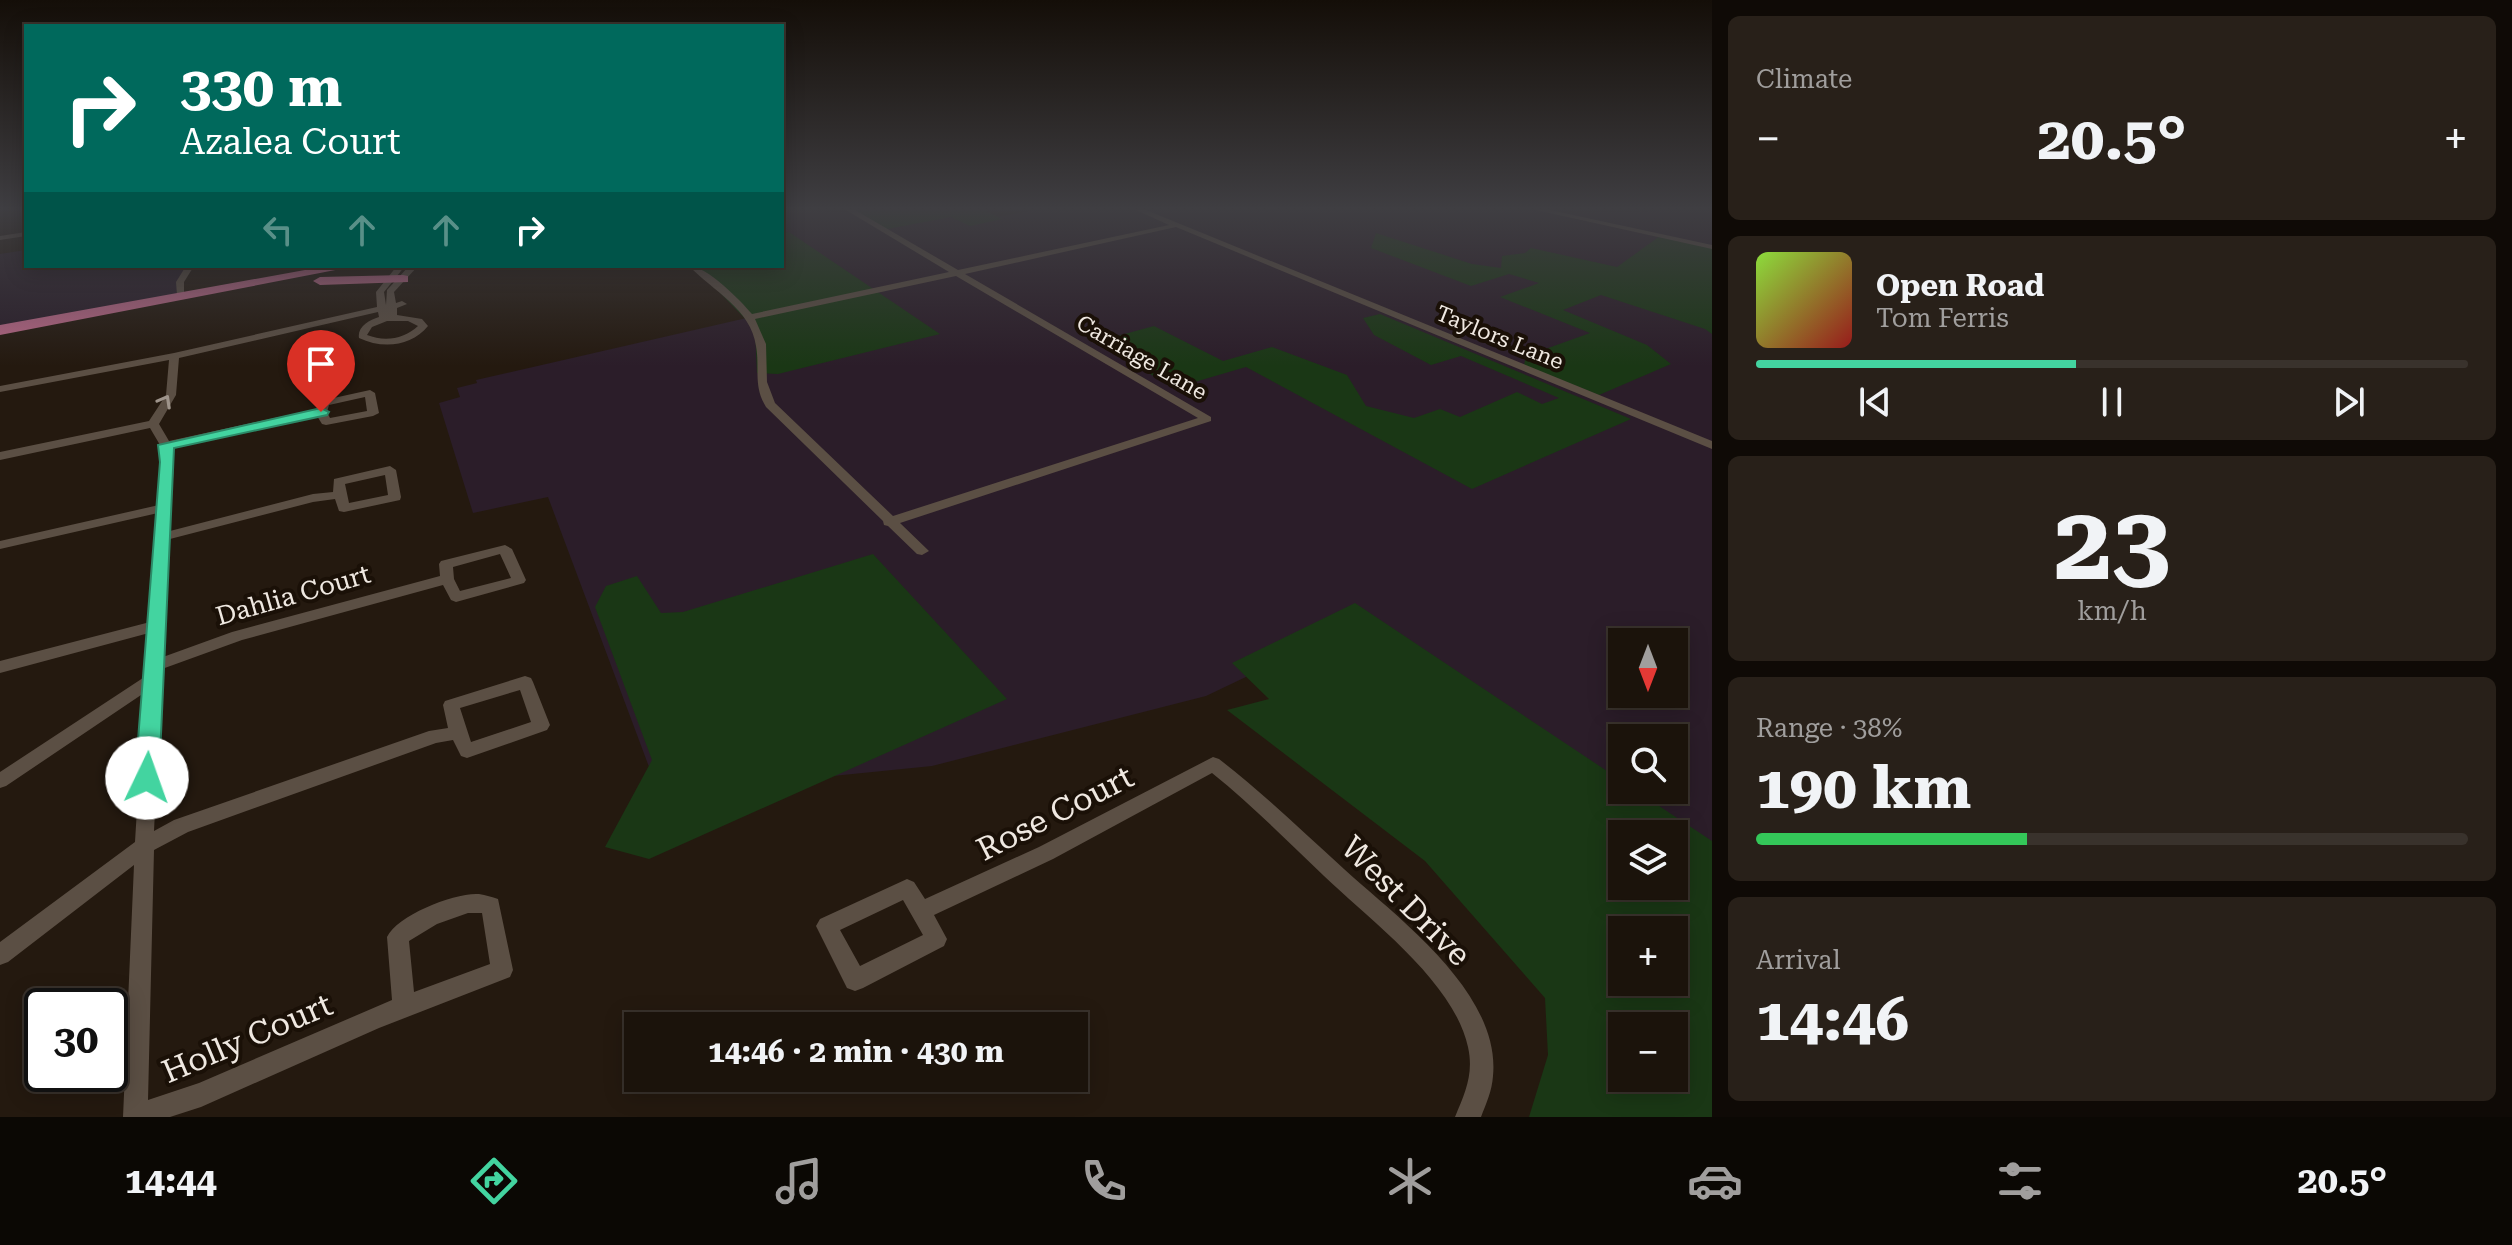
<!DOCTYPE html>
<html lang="en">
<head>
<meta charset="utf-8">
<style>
  :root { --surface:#1b130b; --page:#282019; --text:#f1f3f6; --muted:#a09e9d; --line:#39322c; --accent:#43d4a0 }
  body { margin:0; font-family:"Roboto Serif",serif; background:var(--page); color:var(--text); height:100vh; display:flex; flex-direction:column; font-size:30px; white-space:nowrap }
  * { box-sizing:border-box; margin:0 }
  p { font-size:26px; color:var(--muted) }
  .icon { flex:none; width:44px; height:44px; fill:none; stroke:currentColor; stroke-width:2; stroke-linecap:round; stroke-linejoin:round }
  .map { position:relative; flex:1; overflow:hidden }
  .sheet { display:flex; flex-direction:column; gap:16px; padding:16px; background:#0f0a06; width:800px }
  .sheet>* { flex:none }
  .hud { position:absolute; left:24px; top:24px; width:760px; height:244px; border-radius:0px; box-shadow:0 4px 20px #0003,0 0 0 2px var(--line); background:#00695c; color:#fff; overflow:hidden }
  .needle { width:52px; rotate:180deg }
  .fabs { position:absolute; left:1608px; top:628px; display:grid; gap:16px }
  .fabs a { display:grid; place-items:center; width:80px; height:80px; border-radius:0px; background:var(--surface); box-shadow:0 4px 20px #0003,0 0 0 2px var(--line); font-size:40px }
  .speed { position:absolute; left:24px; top:988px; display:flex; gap:16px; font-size:40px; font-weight:700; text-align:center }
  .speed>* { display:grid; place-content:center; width:104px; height:104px; border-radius:50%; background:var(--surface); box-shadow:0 4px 20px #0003,0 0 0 2px var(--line); line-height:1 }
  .speed .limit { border:4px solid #111; border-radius:12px; background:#fff; color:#111 }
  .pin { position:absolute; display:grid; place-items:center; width:68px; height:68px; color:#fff; margin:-82px -34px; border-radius:50% 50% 50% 0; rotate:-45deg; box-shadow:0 0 8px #0007 }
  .pin .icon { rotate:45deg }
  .me { position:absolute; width:88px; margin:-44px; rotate:3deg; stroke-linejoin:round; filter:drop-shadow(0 0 6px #0008) }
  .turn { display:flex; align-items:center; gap:28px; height:168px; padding:0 24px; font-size:36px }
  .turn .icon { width:104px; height:104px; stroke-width:2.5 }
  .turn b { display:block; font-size:56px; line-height:68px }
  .lanes { display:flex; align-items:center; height:76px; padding:0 24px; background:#0003; justify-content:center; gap:40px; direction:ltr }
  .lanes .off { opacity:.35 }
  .big { font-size:60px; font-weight:700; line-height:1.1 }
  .sheet .tile { flex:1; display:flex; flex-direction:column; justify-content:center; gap:12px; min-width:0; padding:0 28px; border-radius:12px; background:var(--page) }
  .sheet .dial { align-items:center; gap:0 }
  .dial b { font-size:104px; line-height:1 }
  .song { display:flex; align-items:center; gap:24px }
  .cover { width:96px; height:96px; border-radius:12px; background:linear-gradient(135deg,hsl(90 70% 55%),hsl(0 70% 35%)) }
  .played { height:8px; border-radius:4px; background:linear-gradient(90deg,var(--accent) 45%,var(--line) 45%) }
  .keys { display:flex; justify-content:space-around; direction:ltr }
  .heat { display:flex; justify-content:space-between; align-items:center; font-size:44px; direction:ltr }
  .charge { height:12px; border-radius:6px; background:linear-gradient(90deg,#34c759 38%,var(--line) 0) }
  .trip { position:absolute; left:624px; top:1012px; width:464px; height:80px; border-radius:0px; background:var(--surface); box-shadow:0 4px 20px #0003,0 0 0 2px var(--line); font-weight:700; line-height:80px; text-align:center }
  .menu { display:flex; height:128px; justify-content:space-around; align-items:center; background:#0b0804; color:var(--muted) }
  .menu .icon { width:56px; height:56px }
  .menu .on { color:var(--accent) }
  .menu b { font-size:36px; color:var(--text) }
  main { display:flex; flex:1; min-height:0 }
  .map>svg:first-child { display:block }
  .commercial { fill:#2a1e2a }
  .industrial { fill:#2b1d29; fill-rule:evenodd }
  .green { fill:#1a3715; fill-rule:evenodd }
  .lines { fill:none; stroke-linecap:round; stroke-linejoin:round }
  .minor { fill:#5b4f44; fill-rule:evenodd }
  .highway { fill:#b76786; fill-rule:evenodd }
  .oneway { stroke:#9e948b }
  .route { fill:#43d4a0; stroke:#2c8a68; stroke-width:2 }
  .labels { text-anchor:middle; stroke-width:8; stroke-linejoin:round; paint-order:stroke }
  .far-street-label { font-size:22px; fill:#efe8e1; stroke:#1a1007 }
  .street-label { font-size:26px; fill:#efe8e1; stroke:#1a1007 }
  .near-street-label { font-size:32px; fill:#efe8e1; stroke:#1a1007 }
</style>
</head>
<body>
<main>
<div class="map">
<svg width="1712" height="1117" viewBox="0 0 1712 1117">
  <rect width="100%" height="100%" fill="#24190f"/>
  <polygon class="commercial" points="26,250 26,266 190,266 185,270 180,293 0,326 0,254"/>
  <path class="industrial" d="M782 210 958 215 973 221 1036 210H1540L1554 213 1712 210V859L1369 618 1206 696 932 766 803 779 676 839 548 497 473 513 439 403 460 397 457 388 477 383 476 380 869 290 782 229ZM1622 642H1674V694H1622ZM1622 738H1674V790H1622Z"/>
  <g class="green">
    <polygon points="849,210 991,210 986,211 1002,219 970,226 951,217 882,230"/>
    <polygon points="789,232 940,334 778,374 757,373 755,329 694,266 782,266 782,233"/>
    <polygon points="1376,233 1472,264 1501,268 1502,256 1525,253 1531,248 1617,267 1660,236 1712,247 1712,334 1705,329 1601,295 1563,310 1647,345 1671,364 1599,395 1524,365 1526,356 1590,333 1500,297 1539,283 1509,274 1471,286 1371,248"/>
    <polygon points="1380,314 1631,419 1472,489 1246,367 1174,388 1095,342 1154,326 1223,361 1272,347 1347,375 1366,406 1414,418 1440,409 1460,417 1517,392 1542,404 1559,398 1461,356 1431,365 1374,335 1363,318"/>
    <polygon points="873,554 1007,699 649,859 605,847 652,760 595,607 606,586 637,576 661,613 683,612"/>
    <path d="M1355 603 1622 781V790H1635L1712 841V1117H1529L1548 1055 1545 998 1425 861 1227 710 1269 699 1232 663ZM1674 834V886H1622V834ZM1674 930V982H1622V930ZM1622 1026H1674V1078H1622Z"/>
  </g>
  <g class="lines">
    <g class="minor">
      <path d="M846 210H855L958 270 1169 225 1136 210H1146L1712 441V449L1176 227 965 274 1211 417V421L900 523 929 551 922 555 917 554 888 526 884 525 883 521 766 407C753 386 760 368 756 346 751 309 713 291 689 266 707 266 740 300 752 314L949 272ZM956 276 1198 418 893 516 775 403 767 382 766 344 755 319Z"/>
      <polygon points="1536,210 1550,210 1712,245 1712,249"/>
      <polygon points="26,232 26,236 0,240 0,236"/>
      <polygon points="186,266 194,266 184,282 184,293 177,295 176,282"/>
      <path d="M397 266H405L384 292 386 305 387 290 409 266H418L394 292 396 303 402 301 407 304 397 308V315L422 319 428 326C411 347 382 349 359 338 357 327 369 320 379 317L378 312 179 358 176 395 159 424 169 441 316 409 320 401 370 390 375 393 379 413 373 416 326 425 322 424 317 416 305 417 172 447 174 462 170 531 313 494 333 492 334 479 390 466 396 470 401 497 400 500 344 512 339 511 335 499 313 502 170 539 163 657 232 632 440 576 439 564 441 561 505 545 512 549 526 580 524 583 456 602 451 600 443 585 242 640 162 669 154 831 174 820 429 731 448 728 443 705 445 701 525 676 531 678 533 682 550 725 547 730 467 758 461 756 453 740 436 743 188 832 154 850 148 1100 199 1083 392 1000 387 937C397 915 456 892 479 894 486 895 492 897 498 899L513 970 510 977 379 1028 201 1107 170 1117H123L134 865 8 962 0 965V942L135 842 144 693 6 786 0 788V772L146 676 149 633 0 673V661L150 622 158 513 0 549V541L159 505 162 462 160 445 150 428 0 460V452L149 421 166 395 169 360 0 392V386L174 353 377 307 376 292ZM387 321H408L418 326C404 339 385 342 367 335L372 327ZM365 397 367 411 330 418 327 412 329 405ZM385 475 388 495 349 503 345 484ZM500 554 511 578 460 591 454 579 453 567ZM520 690 531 722 471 742 460 708ZM468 913H482L490 964 414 992 409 941 437 924Z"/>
      <path d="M1213 757 1219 759C1263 793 1303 832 1344 869 1398 918 1501 993 1493 1076 1492 1091 1486 1104 1481 1117H1455C1465 1093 1474 1074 1468 1047 1454 982 1371 921 1324 876 1287 841 1252 805 1212 773L1053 859 934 915 947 939 944 946 863 988 855 991 847 988 816 926 820 919 907 879 914 882 925 899 1039 847ZM903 900 923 935 860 966 840 930Z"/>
    </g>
    <g class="highway">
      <polygon points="327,266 356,266 0,335 0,325"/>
      <polygon points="403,275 408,276 408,282 320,285 313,281 320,277"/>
    </g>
  </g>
  <defs><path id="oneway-chevron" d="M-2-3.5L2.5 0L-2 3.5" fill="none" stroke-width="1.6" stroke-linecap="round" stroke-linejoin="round" transform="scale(2)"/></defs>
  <use class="oneway" href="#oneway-chevron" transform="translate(165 401) rotate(-61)"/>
  <linearGradient id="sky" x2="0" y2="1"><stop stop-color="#140e08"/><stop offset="0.57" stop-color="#3f3e42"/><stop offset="1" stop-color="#3f3e42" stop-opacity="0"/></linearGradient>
  <rect width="1712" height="366" fill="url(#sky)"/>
  <polygon class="route" points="321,408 329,412 327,415 174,448 159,778 155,784 138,784 135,778 160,462 158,445"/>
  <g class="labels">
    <g class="far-street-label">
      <text transform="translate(1500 337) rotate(22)" y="8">Taylors Lane</text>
      <text transform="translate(1142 357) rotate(30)" y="8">Carriage Lane</text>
    </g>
    <g class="street-label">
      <text transform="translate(293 595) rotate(-16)" y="9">Dahlia Court</text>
    </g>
    <g class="near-street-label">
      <text transform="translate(1055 813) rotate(-27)" y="11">Rose Court</text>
      <text transform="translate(1406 901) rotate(45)" y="11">West Drive</text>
      <text transform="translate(247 1038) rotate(-23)" y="11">Holly Court</text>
    </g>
  </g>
</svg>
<div class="fabs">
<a><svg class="needle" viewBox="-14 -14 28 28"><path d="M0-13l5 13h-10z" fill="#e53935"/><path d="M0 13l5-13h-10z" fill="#a09e9d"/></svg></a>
<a><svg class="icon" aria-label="search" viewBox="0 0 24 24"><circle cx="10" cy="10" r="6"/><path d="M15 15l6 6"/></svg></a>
<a><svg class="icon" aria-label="layers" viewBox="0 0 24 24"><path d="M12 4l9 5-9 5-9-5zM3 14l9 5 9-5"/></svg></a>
<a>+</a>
<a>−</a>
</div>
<div class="speed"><div class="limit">30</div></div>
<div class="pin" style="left:321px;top:412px;background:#d93025"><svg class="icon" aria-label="arrive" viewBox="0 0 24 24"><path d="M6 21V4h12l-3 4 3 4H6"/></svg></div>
<svg class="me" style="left:147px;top:778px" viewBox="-20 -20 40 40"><circle r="19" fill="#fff"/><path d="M0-13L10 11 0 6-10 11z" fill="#43d4a0"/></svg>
<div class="trip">14:46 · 2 min · 430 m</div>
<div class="hud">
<div class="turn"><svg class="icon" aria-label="right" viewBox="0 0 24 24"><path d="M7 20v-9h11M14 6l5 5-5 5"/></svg><div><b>330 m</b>Azalea Court</div></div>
<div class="lanes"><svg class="icon off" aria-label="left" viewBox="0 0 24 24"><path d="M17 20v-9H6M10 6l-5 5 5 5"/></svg><svg class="icon off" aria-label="ahead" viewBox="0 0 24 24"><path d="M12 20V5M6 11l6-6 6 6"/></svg><svg class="icon off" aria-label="ahead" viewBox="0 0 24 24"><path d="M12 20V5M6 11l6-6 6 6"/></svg><svg class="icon" aria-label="right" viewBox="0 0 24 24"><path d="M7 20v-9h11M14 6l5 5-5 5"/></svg></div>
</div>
</div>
<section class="sheet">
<div class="tile"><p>Climate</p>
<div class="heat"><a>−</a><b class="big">20.5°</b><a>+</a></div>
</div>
<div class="tile">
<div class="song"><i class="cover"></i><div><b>Open Road</b><p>Tom Ferris</p></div></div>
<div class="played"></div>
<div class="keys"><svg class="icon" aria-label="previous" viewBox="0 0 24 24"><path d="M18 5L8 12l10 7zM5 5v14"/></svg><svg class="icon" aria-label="pause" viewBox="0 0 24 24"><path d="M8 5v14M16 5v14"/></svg><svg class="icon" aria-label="next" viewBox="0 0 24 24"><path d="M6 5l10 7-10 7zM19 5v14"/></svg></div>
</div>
<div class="tile dial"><b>23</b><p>km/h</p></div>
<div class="tile"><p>Range · 38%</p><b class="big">190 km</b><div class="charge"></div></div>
<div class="tile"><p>Arrival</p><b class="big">14:46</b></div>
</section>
</main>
<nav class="menu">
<b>14:44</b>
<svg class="icon on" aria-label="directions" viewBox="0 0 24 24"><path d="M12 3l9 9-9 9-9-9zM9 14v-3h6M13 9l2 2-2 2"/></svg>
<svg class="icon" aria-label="music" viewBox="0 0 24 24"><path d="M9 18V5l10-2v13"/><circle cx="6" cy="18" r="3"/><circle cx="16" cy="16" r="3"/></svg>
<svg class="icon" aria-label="phone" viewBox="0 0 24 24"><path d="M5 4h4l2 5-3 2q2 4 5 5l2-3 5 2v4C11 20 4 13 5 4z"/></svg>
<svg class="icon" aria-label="climate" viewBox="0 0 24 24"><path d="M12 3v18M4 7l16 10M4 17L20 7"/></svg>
<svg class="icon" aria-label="car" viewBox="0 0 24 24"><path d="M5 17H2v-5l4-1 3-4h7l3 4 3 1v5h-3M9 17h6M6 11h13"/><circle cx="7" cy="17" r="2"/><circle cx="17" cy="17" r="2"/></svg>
<svg class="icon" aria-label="filters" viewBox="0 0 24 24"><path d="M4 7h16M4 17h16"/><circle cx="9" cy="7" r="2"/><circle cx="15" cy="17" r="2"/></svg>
<b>20.5°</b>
</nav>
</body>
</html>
